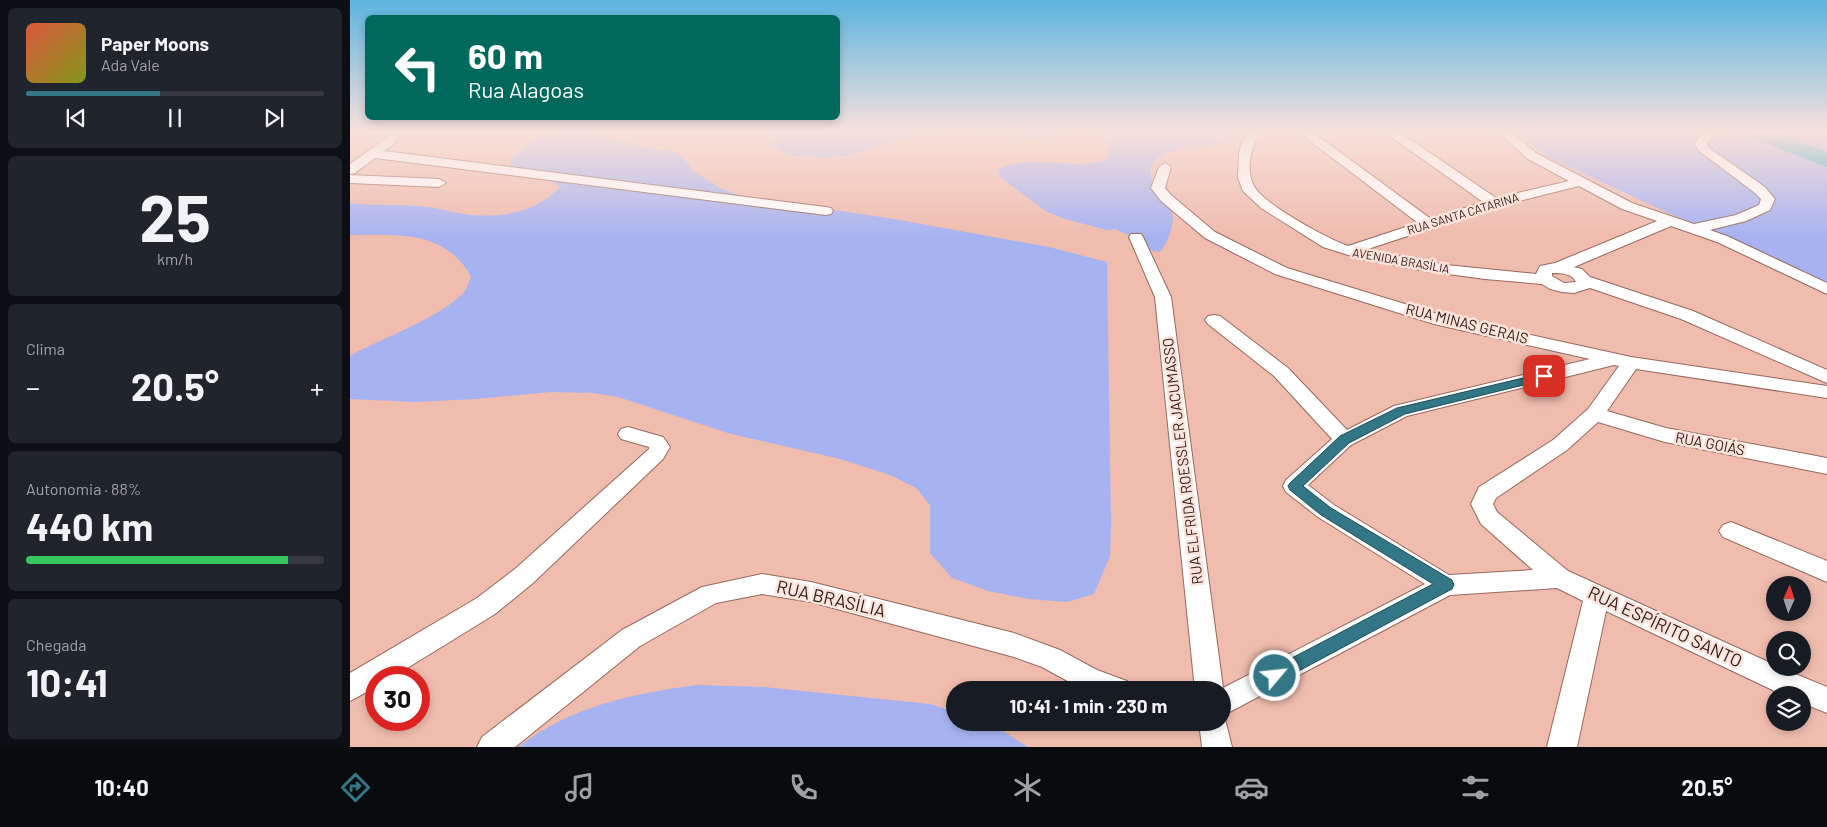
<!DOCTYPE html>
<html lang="pt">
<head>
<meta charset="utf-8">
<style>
  :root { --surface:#171b24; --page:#20242c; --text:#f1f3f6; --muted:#9ea1a6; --line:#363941; --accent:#337787 }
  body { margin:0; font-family:Barlow,sans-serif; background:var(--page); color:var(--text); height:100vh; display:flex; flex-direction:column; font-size:19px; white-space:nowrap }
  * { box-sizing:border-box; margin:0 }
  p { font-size:16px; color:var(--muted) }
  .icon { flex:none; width:28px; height:28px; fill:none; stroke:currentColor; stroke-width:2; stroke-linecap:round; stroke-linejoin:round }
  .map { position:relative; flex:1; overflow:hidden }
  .drawer { display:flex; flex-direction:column; gap:8px; padding:8px; background:#0d0f14; width:350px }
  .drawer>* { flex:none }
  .guide { position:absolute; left:15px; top:15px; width:475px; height:105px; border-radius:8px; box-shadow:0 2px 8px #0003; background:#00695c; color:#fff; overflow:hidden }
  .needle { width:32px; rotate:3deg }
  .buttons { position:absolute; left:1416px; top:576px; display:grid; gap:10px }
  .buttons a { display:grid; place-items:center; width:45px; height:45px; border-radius:50%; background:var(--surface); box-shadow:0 2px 8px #0003; font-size:25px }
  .speed { position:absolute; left:15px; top:666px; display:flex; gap:10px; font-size:25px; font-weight:700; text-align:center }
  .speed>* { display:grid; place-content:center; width:65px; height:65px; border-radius:50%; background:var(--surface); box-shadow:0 2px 8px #0003; line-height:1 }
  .speed .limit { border:8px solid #d22; background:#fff; color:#111 }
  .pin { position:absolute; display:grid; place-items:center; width:42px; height:42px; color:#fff; margin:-21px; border-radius:10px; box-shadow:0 2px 8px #0006 }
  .me { position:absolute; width:55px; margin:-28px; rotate:62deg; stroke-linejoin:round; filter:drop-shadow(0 0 4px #0008) }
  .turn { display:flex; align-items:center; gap:18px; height:105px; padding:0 20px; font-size:22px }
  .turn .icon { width:65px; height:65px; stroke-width:2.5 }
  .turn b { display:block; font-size:35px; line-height:42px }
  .big { font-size:38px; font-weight:700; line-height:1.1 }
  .drawer .card { flex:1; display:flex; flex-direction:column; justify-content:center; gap:8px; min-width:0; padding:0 18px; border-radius:8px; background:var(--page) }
  .drawer .dial { align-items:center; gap:0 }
  .dial b { font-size:65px; line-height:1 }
  .song { display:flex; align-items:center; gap:15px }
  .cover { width:60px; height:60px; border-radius:8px; background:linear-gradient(135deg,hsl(10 70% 55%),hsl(70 70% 35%)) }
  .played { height:5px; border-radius:2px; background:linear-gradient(90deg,var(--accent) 45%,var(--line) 45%) }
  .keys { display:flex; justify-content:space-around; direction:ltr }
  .heat { display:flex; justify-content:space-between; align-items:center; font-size:28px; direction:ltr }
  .charge { height:8px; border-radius:4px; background:linear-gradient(90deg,#34c759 88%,var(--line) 0) }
  .trip { position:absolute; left:596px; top:681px; width:285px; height:50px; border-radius:25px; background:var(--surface); box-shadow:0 2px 8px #0003; font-weight:700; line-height:50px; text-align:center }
  .tab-bar { display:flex; height:80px; justify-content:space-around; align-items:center; background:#090b0e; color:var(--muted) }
  .tab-bar .icon { width:35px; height:35px }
  .tab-bar .on { color:var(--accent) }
  .tab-bar b { font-size:22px; color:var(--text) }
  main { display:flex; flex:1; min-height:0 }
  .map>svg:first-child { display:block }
  .green { fill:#a7b3f1 }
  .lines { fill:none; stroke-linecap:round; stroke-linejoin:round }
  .river { fill:#29b4d1; fill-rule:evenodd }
  .minor-casing { stroke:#97695d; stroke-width:2 }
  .minor { fill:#fff; fill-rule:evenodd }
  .route { fill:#337787; stroke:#214d58 }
  .labels { text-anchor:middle; stroke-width:5; stroke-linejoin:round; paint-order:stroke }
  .far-street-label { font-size:12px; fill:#2c1a15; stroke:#fee3dc }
  .street-label { font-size:15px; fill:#2c1a15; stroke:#fee3dc }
  .near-street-label { font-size:18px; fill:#2c1a15; stroke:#fee3dc }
</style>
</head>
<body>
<main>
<section class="drawer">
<div class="card">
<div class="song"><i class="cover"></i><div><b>Paper Moons</b><p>Ada Vale</p></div></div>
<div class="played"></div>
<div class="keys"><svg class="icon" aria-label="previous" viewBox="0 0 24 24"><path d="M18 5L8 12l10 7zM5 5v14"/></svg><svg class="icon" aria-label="pause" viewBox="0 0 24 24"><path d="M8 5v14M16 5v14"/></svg><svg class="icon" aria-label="next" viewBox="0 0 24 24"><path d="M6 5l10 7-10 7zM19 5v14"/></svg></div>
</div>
<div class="card dial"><b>25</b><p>km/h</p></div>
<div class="card"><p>Clima</p>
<div class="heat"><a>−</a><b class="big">20.5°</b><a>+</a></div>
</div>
<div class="card"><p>Autonomia · 88%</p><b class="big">440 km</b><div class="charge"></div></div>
<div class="card"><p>Chegada</p><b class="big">10:41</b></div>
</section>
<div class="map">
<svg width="1477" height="747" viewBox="0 0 1477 747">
  <rect width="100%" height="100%" fill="#efbcae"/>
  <g class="green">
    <path d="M235 131 285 145 324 152 333 157 343 171 370 188 388 195 544 219 699 247 757 262 761 525 760 556 744 594 717 602 678 599 638 591 602 578 580 553V505L566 488 540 475 490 459 381 434 268 397 243 393 201 392 126 399 64 402 0 399V356C31 338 93 317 115 291 117 288 119 281 121 277 96 229 45 235 0 235V203C25 206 51 204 77 207 89 208 102 212 114 214 148 219 186 213 210 187 201 177 176 176 161 167V160C184 135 203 131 235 131Z"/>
    <polygon points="415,131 597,131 563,136 496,156 475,158 438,155 424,146"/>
    <polygon points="619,131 731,131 684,139"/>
    <path d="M743 131H895C887 137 879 140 870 143 853 147 810 147 802 165 794 182 821 201 823 217 823 223 821 230 819 236 816 243 815 247 809 252L798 250 777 234 765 229 757 230 715 219 697 212 650 177 648 169C675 153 744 173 759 157 759 144 756 135 743 131Z"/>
    <polygon points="1164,131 1477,131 1477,287 1198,157"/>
    <path d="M347 685 414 687 580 704 605 712V722L640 723 678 747H168C222 706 281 694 347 685Z"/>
  </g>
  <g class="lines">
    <polygon class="river" points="1392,131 1422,131 1477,152 1477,167 1395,135"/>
    <defs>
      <g id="minor">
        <polygon points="32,131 46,131 49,135 44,144 34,151 476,207 481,208 483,211 481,214 476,215 25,158 5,173 0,174 0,164 35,139 37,136"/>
        <path d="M899 131H912C901 145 895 169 904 186 913 204 978 239 998 246L1068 223 947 131H961L1081 219 1133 202 1033 131H1048L1146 198 1219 181 1178 159 1147 131H1161L1186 153 1282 203 1344 224 1386 215 1409 205 1411 199 1405 193 1348 150 1345 143 1355 131H1368L1357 143 1359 148 1415 187 1425 199 1420 210 1396 221 1360 230 1377 236 1477 283V294L1367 242 1321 226 1224 267 1232 269 1240 277 1343 311 1477 370V383L1331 319 1240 288 1224 293 1212 292 1200 289 1192 284 1135 279 1076 271 1011 259 973 247 911 208 893 191 888 178 889 154 891 144ZM1229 186 1272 209 1307 221 1205 263 1190 266 1186 274 1096 265 1015 250 1149 206ZM1202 273C1211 273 1222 273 1226 282L1214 283 1202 276Z"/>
        <path d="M815 163 821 167 815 188 821 195 865 232 937 268 1094 316 1281 357 1477 386V398L1286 369 1257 411 1316 428 1477 458V474L1315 442 1248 422 1217 450 1146 498 1143 504 1147 512 1218 571 1425 665V668H1431L1477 687V713L1452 703V695H1433L1256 611 1227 747H1197L1233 601 1207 588 1100 595 874 715 882 747H852L849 722H872V690H845L805 297 779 237 781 234H791L793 237 821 297 873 688 1075 584 968 517 936 492 933 486 936 480 982 439 924 376 858 324 855 320 858 316 864 315 870 316 938 368 997 430 1044 406 1240 359 1084 324 925 274 855 238 811 201 801 188 809 167ZM1264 365 1269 366 1238 409 1203 440 1129 487 1121 504 1131 524 1183 570 1099 575 984 505 958 485 1001 445 1057 416Z"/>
        <polygon points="0,175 89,179 96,183 89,187 0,183"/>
        <polygon points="278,427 313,437 320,447 313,459 183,583 145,614 41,678 26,678 26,687 0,701 0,673 127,598 165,569 299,449 299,447 271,439 268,434 271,429"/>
        <polygon points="1381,522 1477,561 1477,582 1373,537 1369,531 1373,525"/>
        <polygon points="412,574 461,582 664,633 710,650 747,670 777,681 781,690 734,690 692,667 664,657 461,602 412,594 366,603 290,646 165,747 127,747 132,737 272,630 352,587"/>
      </g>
    </defs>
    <use href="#minor" class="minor-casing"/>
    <use href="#minor" class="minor"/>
  </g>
  <linearGradient id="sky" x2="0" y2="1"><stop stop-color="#5bb4df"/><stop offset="0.56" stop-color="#f8e1db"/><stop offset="1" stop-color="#f8e1db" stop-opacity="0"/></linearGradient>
  <rect width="1477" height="236" fill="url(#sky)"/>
  <polygon class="route" points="1194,373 1200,376 1198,379 1055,414 999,443 953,486 981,508 1102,580 1104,585 1102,589 930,681 925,683 919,681 916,676 919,670 1083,584 971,515 940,490 938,486 940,483 990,436 1047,408"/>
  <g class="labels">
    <g class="far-street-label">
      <text transform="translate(1113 214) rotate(-17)" y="4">RUA SANTA CATARINA</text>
      <text transform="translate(1051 261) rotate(10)" y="4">AVENIDA BRASÍLIA</text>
    </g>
    <g class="street-label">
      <text transform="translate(1117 324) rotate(14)" y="5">RUA MINAS GERAIS</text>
      <text transform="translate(1360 444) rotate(11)" y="5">RUA GOIÁS</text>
      <text transform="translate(833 461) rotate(-97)" y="5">RUA ELFRIDA ROESSLER JACUMASSO</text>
    </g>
    <g class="near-street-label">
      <text transform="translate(481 599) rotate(13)" y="6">RUA BRASÍLIA</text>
      <text transform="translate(1315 627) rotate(25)" y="6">RUA ESPÍRITO SANTO</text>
    </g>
  </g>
</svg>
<div class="buttons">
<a><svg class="needle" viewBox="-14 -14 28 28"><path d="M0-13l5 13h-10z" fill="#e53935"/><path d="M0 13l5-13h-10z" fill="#9ea1a6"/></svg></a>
<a><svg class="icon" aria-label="search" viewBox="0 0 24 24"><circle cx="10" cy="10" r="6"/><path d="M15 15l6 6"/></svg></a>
<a><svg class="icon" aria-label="layers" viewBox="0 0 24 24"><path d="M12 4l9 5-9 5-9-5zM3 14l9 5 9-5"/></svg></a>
</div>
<div class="speed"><div class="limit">30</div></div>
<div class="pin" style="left:1194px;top:376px;background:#d93025"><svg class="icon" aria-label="arrive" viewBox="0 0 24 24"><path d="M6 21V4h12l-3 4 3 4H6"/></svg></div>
<svg class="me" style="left:925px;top:676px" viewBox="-20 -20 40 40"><circle r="17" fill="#337787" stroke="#fff" stroke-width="3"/><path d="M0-11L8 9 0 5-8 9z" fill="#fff"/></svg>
<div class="trip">10:41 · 1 min · 230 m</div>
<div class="guide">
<div class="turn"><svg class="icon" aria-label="left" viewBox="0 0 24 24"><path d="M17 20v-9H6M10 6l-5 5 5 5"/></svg><div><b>60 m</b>Rua Alagoas</div></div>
</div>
</div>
</main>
<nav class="tab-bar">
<b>10:40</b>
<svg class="icon on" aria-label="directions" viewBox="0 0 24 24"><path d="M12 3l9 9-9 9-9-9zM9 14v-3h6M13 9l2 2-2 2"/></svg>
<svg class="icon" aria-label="music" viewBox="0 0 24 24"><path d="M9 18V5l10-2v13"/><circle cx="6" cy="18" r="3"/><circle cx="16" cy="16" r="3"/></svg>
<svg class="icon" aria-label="phone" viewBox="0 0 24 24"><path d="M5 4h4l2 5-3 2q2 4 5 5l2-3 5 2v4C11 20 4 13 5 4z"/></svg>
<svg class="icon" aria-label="climate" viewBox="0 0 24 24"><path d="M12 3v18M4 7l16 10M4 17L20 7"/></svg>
<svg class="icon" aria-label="car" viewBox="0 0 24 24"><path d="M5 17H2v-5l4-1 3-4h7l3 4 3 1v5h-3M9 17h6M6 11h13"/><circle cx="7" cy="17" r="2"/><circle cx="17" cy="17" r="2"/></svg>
<svg class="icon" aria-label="filters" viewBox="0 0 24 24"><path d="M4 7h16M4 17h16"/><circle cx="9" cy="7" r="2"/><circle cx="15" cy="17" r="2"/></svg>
<b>20.5°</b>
</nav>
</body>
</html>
